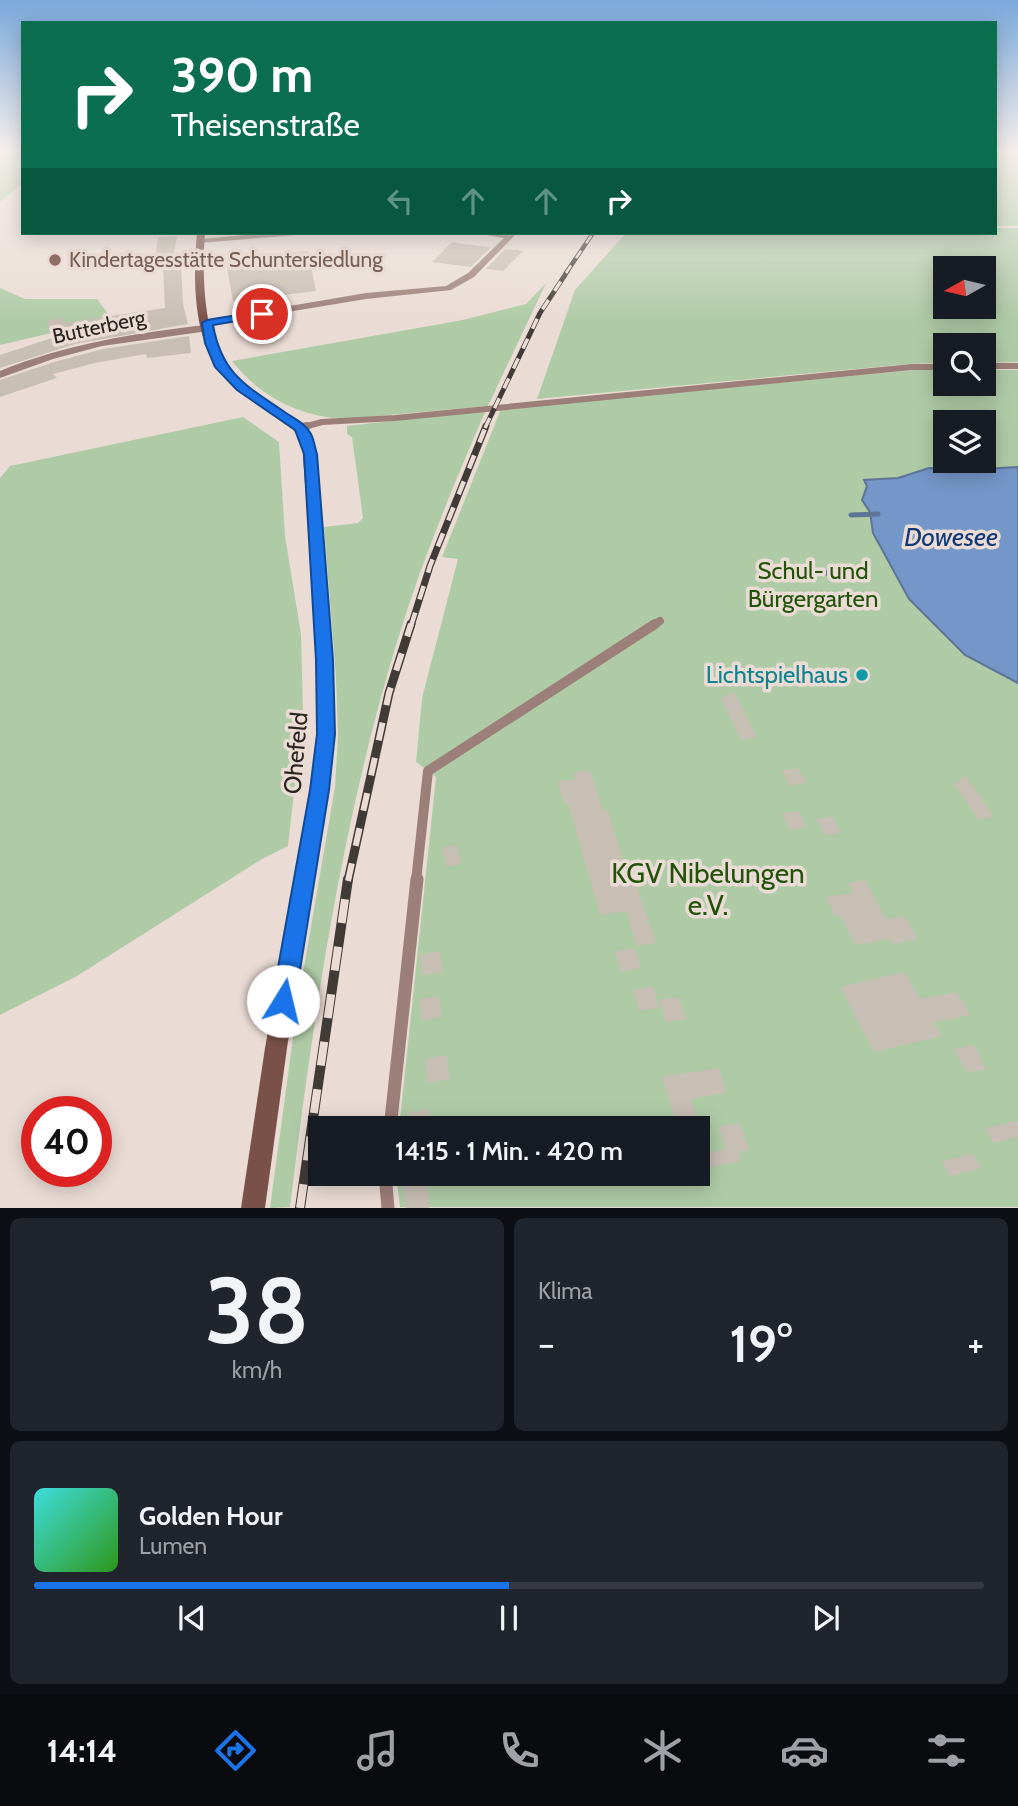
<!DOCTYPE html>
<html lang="de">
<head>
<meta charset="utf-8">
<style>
  :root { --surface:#171b24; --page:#20242c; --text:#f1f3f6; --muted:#9ea1a6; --line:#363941; --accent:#1a73e8 }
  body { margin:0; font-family:Cabin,sans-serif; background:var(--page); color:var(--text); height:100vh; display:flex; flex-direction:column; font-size:26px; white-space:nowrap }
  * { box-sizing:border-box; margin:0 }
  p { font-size:23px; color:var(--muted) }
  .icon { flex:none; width:38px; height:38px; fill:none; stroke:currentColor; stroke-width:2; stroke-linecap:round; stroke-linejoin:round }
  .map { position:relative; height:1208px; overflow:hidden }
  .drawer { display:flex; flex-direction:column; gap:10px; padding:10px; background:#0d0f14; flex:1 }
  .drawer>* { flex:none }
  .banner { position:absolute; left:21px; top:21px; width:976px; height:214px; border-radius:0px; box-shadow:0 4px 18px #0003; background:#0b6e4f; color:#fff; overflow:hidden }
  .needle { width:46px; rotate:262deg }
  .fabs { position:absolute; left:933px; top:256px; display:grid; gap:14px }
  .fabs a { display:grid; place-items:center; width:63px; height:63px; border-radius:0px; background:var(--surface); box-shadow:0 4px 18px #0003; font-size:35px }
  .speed { position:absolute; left:21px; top:1096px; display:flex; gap:14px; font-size:35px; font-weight:700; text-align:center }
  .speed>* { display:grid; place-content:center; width:91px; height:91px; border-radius:50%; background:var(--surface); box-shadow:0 4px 18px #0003; line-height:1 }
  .speed .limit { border:10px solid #d22; background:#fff; color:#111 }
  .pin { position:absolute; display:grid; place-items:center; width:60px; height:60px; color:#fff; margin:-30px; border:4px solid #fff; border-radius:50%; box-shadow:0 2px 7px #0007 }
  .me { position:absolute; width:77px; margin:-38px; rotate:9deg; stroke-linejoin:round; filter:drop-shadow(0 0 5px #0008) }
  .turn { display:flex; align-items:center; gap:24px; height:147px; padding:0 35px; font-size:32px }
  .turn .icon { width:91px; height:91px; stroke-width:2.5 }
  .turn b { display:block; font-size:49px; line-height:60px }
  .lanes { display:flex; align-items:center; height:66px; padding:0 35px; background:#0003; justify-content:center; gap:35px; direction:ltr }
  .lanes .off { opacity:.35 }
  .big { font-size:52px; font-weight:600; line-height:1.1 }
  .drawer .widget { flex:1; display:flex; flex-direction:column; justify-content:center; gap:10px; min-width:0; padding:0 24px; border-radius:10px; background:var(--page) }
  .drawer .dial { align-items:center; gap:0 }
  .dial b { font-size:91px; line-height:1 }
  .song { display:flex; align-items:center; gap:21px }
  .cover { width:84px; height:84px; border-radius:10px; background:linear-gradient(135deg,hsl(180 70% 55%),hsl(110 70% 35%)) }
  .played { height:7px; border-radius:4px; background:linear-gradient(90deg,var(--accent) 50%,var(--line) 50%) }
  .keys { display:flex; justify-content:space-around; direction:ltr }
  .heat { display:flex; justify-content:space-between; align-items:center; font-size:38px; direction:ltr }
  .drawer .tiles { flex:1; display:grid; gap:10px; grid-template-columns:1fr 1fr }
  .widget:last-child { grid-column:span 2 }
  .trip { position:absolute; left:308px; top:1116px; width:402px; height:70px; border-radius:0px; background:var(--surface); box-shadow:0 4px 18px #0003; font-weight:600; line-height:70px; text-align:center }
  .dock { display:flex; height:112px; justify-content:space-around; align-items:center; background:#090b0e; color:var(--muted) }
  .dock .icon { width:49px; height:49px }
  .dock .active { color:var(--accent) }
  .dock b { font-size:32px; color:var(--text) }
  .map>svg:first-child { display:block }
  .green { fill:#afcba6; fill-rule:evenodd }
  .water { fill:#7496c8; stroke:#5e7496; stroke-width:2 }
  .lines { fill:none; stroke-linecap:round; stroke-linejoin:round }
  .stream { stroke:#5e7496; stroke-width:5 }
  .building { fill:#c7beb4 }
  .lane-far3 { stroke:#9c7f78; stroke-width:6 }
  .lane-far2 { stroke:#9c7f78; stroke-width:8 }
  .lane-far1 { stroke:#9c7f78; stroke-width:10 }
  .lane { stroke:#9c7f78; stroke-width:13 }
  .street { fill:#9c7f78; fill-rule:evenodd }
  .secondary { fill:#7a5148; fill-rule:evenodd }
  .rail-far4-casing { stroke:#413b38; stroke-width:4.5 }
  .rail-far3-casing { stroke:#413b38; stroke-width:5 }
  .rail-far2-casing { stroke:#413b38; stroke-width:7 }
  .rail-far1-casing { stroke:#413b38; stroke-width:9 }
  .rail-casing { stroke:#413b38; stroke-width:10 }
  .rail-far4 { stroke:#eadcd5; stroke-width:2.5; stroke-dasharray:9; stroke-linecap:butt }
  .rail-far3 { stroke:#eadcd5; stroke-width:3.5; stroke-dasharray:11; stroke-linecap:butt }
  .rail-far2 { stroke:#eadcd5; stroke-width:4.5; stroke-dasharray:14; stroke-linecap:butt }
  .rail-far1 { stroke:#eadcd5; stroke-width:6; stroke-dasharray:18; stroke-linecap:butt }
  .rail { stroke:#eadcd5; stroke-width:8; stroke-dasharray:24; stroke-linecap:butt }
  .route { fill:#1a73e8; stroke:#114b97; stroke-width:2 }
  .education-dot { fill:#8d6e63; stroke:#eadcd5; stroke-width:2.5 }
  .culture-dot { fill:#0f9aa8; stroke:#eadcd5; stroke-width:2.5 }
  .labels { text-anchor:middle; stroke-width:7; stroke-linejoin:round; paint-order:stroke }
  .far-education-label { font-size:21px; fill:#785e54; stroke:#eadcd5; text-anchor:start }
  .far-street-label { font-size:21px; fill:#292422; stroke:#eadcd5 }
  .park-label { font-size:24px; fill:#225309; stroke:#eadcd5 }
  .culture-label { font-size:24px; fill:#0d838f; stroke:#eadcd5; text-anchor:end }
  .street-label { font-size:24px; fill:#292422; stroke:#eadcd5 }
  .water-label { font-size:26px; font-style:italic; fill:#0e3976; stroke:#eadcd5 }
  .near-park-label { font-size:28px; fill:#225309; stroke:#eadcd5 }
</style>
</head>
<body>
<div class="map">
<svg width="1018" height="1208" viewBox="0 0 1018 1208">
  <rect width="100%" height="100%" fill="#eadcd5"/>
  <g class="green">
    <polygon points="0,152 23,152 23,183 0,202"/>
    <rect x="996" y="152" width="22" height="74"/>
    <path d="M996 228H1018V362L984 363V345H945V363L909 364 537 399 575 290 626 233H996ZM945 268H984V306H945Z"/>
    <path d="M546 283 488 406 343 419C299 416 259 396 232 361L463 320 526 304Z"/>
    <polygon points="0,288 25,299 97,299 112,319 0,345"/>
    <path d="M915 370H945V383H984V370H1018V467L965 470 929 468 898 478 864 480 867 486 873 533 909 599 965 655 1018 683V1207H400L396 1174H698V1129H399L436 777 416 762 422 698 458 559 442 557 501 409ZM945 422H984V460H945Z"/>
    <path d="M486 410C453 486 421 563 397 642 341 825 313 1018 290 1207L270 1208 297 1008 335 787 338 736 336 677 324 527 358 523 363 518 352 437 347 434V426Z"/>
    <polygon points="243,417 279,442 285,536 301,634 303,712 288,846 262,859 77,976 0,1015 0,478 10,466"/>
  </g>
  <polygon class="water" points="1018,467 1018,683 965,655 909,599 873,533 870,512 862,500 867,486 864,480 898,478 929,468 965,470"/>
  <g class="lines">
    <g class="stream">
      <polyline points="851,515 878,514"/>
      <polyline points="820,574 853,568"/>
    </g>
  </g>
  <g class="building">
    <polygon points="177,236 173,259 155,260 158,237"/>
    <polygon points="452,242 463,244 491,247 471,267 432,262"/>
    <polygon points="505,249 523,251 503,271 486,269"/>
    <polygon points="308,251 316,291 233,301 225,257"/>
    <polygon points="181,264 183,304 188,324 75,344 0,368 0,355 52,338 47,321 63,318 65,322 71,322 165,308 163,266"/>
    <polygon points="189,336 191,353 147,358 146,354 95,363 53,374 57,378 0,397 0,380 54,362 103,349"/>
    <polygon points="734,692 757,737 741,740 721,698"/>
    <polygon points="798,768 806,783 789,785 782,771"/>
    <polygon points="590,770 603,810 608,810 628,880 634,879 656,943 637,946 626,911 600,915 568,803 564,803 557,782 575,779 573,773"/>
    <polygon points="966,776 994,817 978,819 954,784"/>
    <polygon points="799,811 807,827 790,830 782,814"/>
    <polygon points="833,817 841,833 825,835 816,819"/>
    <polygon points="457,845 461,864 446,867 442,847"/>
    <polygon points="865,880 886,919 904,916 918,939 892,944 889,939 855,945 840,915 835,916 826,897 853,893 848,883"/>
    <polygon points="634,948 641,968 621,972 615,951"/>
    <polygon points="440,951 443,972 423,975 420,954"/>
    <polygon points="904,972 920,999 957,992 970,1015 934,1022 942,1036 874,1052 840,987"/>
    <polygon points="653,986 659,1008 639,1011 633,990"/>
    <polygon points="439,996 442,1017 422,1021 419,999"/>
    <polygon points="679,997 686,1019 666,1022 659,1000"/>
    <polygon points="974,1045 986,1069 967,1073 954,1049"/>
    <polygon points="447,1055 450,1079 428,1083 425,1059"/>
    <polygon points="719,1068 726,1092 691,1099 699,1123 677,1127 662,1077"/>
    <polygon points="430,1109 432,1129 409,1129 407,1113"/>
    <polygon points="1018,1121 1018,1137 993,1143 985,1128"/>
    <polygon points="740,1123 749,1150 739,1152 740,1161 698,1170 698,1155 726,1149 719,1127"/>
    <polygon points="973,1154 981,1168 950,1176 942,1161"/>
    <polygon points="402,1174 426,1174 429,1208 406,1208"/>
  </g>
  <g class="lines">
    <g class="lane-far3">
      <polyline points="984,366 1018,366"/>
      <polyline points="300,428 322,422 395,418 912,367 945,367"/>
    </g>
    <g class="lane-far2">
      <polyline points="299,428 307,426"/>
      <polyline points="652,626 660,621"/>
    </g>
    <polyline class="lane-far1" points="416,881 428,771 655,624"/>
    <g class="lane">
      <polyline points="390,1129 417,879"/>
      <polyline points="385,1174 388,1208"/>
    </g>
    <g class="street">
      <polygon points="268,233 298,233 294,235 200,243 196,241 200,239"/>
      <path d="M476 233H517L474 277 451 290 366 299 209 325 213 328 208 331 102 346 53 359 0 378V371C66 344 135 333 205 325L202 323 207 320 366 293 446 286 468 273 504 238Z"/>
    </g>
    <path class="secondary" d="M197 233H205C202 271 203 333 225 366 233 377 246 387 257 395 279 410 301 418 314 443L332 660 334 734 328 790 287 1048 265 1208H241L265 1048 312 790 318 734V660L302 443C291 420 269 413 249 399 237 390 223 379 215 365 193 329 193 274 197 233Z"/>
    <defs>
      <polyline id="rail-far4" points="566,273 593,233"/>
      <polyline id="rail-far3" points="485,428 540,313 567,272"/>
      <polyline id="rail-far2" points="411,626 430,566 486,426"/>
      <polyline id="rail-far1" points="348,881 389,693 411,624"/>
      <polyline id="rail" points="300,1208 348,879"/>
    </defs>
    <use href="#rail-far4" class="rail-far4-casing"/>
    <use href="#rail-far3" class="rail-far3-casing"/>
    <use href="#rail-far2" class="rail-far2-casing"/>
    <use href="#rail-far1" class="rail-far1-casing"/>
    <use href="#rail" class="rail-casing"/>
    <use href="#rail-far4" class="rail-far4"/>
    <use href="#rail-far3" class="rail-far3"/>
    <use href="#rail-far2" class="rail-far2"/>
    <use href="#rail-far1" class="rail-far1"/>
    <use href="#rail" class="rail"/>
  </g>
  <linearGradient id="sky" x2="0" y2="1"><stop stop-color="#79a8db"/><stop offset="0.47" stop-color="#f6efec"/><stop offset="1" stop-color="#f6efec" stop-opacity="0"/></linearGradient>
  <rect width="1018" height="321" fill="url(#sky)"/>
  <path class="route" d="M262 311 266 312V316L213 325C222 375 247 386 286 413 295 419 306 424 311 434 314 440 315 448 317 454L333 660 335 734 329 790 295 1001 292 1009 283 1012 275 1009 272 1001 310 790 317 734 316 660 304 454 295 430 237 390 215 367 205 343 202 323 207 320Z"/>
  <circle class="education-dot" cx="55" cy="260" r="7"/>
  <circle class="culture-dot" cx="862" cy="675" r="7"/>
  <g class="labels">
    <g class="far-education-label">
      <text x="69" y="267">Kindertagesstätte Schuntersiedlung</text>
    </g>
    <g class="far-street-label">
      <text transform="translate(99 327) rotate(-12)" y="7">Butterberg</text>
    </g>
    <g class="park-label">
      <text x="813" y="579">Schul- und<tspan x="813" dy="28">Bürgergarten</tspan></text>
    </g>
    <g class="culture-label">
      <text x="848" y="683">Lichtspielhaus</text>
    </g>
    <g class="street-label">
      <text transform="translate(296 753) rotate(-85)" y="8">Ohefeld</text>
    </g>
    <g class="water-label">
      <text x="951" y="546">Dowesee</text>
    </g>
    <g class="near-park-label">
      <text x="708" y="883">KGV Nibelungen<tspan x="708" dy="32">e.V.</tspan></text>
    </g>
  </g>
</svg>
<div class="fabs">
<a><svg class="needle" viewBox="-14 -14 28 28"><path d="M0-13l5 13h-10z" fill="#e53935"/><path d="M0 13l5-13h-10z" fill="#9ea1a6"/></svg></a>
<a><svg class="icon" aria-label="search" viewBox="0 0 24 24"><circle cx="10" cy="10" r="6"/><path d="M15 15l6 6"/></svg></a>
<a><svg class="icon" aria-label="layers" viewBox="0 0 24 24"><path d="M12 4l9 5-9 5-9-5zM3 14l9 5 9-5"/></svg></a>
</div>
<div class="speed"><div class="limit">40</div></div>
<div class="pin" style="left:262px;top:314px;background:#d93025"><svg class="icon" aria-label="arrive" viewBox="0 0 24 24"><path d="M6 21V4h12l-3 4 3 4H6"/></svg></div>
<svg class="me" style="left:283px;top:1001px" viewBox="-20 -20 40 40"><circle r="19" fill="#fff"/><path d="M0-13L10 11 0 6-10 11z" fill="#1a73e8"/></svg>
<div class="trip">14:15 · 1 Min. · 420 m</div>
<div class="banner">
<div class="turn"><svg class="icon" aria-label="right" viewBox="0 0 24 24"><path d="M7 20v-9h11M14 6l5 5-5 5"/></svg><div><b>390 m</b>Theisenstraße</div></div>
<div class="lanes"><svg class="icon off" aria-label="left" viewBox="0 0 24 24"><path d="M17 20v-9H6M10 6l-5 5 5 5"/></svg><svg class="icon off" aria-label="ahead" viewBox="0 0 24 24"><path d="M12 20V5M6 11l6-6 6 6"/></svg><svg class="icon off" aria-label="ahead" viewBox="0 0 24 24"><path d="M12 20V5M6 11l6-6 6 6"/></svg><svg class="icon" aria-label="right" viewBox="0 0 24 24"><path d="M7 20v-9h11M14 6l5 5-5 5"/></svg></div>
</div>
</div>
<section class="drawer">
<div class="tiles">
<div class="widget dial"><b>38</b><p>km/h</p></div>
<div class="widget"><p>Klima</p>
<div class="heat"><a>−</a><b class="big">19°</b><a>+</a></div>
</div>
<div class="widget">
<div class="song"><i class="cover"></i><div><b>Golden Hour</b><p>Lumen</p></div></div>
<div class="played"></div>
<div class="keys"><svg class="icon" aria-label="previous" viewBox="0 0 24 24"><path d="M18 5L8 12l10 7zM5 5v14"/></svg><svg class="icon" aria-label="pause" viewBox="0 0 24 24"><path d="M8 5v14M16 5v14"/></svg><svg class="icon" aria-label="next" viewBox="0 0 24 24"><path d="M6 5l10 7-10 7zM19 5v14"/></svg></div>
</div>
</div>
</section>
<nav class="dock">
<b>14:14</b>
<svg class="icon active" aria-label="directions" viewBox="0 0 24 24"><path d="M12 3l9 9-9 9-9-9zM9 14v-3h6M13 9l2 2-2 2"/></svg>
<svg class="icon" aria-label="music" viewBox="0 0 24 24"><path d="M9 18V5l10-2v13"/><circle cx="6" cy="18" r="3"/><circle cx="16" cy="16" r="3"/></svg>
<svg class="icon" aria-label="phone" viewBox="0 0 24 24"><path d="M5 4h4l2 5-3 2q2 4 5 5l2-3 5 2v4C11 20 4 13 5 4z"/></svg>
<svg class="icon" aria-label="climate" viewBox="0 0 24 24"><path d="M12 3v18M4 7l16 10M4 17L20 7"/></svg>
<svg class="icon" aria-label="car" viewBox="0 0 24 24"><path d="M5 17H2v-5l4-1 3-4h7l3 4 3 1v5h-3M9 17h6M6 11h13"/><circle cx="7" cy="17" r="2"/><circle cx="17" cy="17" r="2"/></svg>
<svg class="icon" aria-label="filters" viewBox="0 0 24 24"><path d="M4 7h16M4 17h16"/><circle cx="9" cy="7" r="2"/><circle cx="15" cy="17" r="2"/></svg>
</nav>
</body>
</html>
